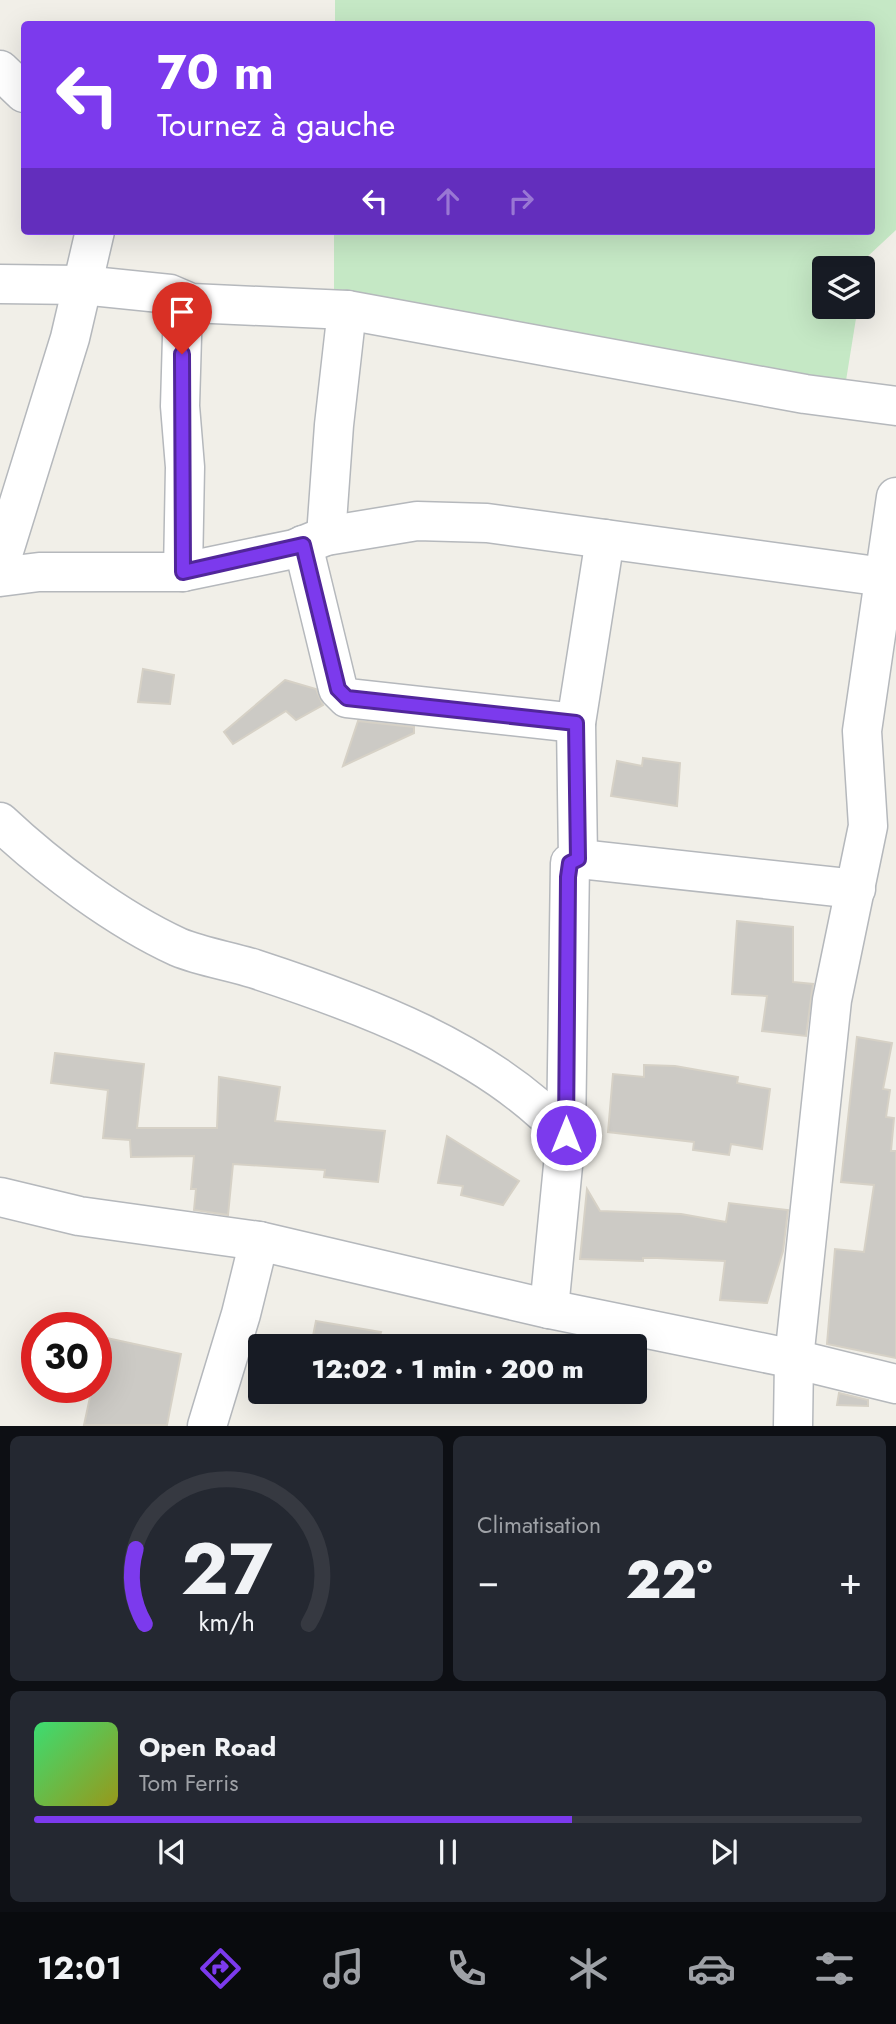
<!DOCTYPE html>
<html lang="fr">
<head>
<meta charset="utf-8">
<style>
  :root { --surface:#171b24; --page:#242831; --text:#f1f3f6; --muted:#9ea1a6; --line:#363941; --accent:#7c3aed }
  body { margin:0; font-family:Jost,sans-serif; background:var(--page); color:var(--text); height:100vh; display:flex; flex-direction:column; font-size:26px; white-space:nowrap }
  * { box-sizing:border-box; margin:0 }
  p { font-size:23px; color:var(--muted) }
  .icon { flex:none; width:38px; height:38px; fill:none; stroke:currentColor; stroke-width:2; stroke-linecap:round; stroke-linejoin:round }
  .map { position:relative; height:1426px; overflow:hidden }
  .details { display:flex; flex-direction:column; gap:10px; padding:10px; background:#0d0f14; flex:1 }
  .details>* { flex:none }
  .banner { position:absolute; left:21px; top:21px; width:854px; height:214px; border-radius:7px; box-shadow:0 7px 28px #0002; background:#7c3aed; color:#fff; overflow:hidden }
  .controls { position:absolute; left:812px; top:256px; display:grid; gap:14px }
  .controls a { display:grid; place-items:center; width:63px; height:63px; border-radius:7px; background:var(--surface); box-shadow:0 7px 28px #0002; font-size:35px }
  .speed { position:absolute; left:21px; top:1312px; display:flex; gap:14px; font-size:35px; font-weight:700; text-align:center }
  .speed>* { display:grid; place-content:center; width:91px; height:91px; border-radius:50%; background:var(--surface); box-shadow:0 7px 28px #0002; line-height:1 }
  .speed .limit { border:10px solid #d22; background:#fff; color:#111 }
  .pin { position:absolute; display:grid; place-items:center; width:60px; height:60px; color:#fff; margin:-72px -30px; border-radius:50% 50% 50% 0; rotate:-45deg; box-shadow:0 0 7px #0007 }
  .pin .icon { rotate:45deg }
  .me { position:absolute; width:77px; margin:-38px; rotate:0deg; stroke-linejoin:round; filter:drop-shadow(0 0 5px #0008) }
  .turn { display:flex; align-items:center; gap:24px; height:147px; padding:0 21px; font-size:32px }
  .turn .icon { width:91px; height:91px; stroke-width:2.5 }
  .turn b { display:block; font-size:49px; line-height:60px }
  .lanes { display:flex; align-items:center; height:66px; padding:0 21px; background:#0003; justify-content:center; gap:35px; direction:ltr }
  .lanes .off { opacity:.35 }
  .big { font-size:52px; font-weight:800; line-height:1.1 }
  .details .tile { flex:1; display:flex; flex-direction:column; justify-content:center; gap:10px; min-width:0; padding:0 24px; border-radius:10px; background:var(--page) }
  .details .dial { align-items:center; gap:0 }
  .dial svg { height:182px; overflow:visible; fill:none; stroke:var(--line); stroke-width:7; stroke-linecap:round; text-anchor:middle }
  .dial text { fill:var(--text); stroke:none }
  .song { display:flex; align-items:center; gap:21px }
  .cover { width:84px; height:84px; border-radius:10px; background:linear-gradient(135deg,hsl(140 70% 55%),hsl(60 70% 35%)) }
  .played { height:7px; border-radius:4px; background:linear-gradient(90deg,var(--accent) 65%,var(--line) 65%) }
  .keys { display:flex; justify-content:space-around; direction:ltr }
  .heat { display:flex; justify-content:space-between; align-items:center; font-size:38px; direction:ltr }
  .details .tiles { flex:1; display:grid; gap:10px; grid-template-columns:1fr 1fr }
  .tile:last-child { grid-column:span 2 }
  .trip { position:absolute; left:248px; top:1334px; width:399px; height:70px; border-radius:7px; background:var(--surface); box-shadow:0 7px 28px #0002; font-weight:800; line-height:70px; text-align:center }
  .tabs { display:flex; height:112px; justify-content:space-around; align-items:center; background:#090b0e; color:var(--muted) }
  .tabs .icon { width:49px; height:49px }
  .tabs .active { color:var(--accent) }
  .tabs b { font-size:32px; color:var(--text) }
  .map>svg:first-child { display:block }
  .green { fill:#c5e8c5 }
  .building { fill:#cccac5; stroke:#d6d1c6; stroke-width:2 }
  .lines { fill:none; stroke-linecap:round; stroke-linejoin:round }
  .minor-casing { stroke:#b5b8bc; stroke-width:41 }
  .minor { stroke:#fff; stroke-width:38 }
  .route-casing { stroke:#51269a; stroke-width:18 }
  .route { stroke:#7c3aed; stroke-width:12 }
</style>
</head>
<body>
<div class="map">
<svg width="896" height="1426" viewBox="0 0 896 1426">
  <rect width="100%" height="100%" fill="#f1efe8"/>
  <polygon class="green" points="335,0 896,0 896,230 867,257 863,279 863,268 824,268 824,306 858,306 844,393 334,300 334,231 872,231 872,24 335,24"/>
  <g class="building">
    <polygon points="143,669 174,675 170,704 138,702"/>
    <polygon points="285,680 316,689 323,705 296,720 286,711 233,744 224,732"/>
    <polygon points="358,721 414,727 414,733 343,766"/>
    <polygon points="643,758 680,763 677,806 611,796 617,761 642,766"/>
    <polygon points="737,921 793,927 793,982 813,984 806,1036 762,1031 767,996 732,994"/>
    <polygon points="857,1037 892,1043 883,1089 890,1090 886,1117 894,1118 891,1151 896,1151 896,1358 827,1344 835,1249 864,1252 874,1185 841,1182"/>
    <polygon points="55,1053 144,1064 137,1128 217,1128 219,1077 280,1087 275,1121 385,1131 378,1182 324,1177 325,1170 233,1164 228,1215 194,1210 196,1189 191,1189 194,1156 131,1157 130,1140 103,1138 108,1090 51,1083"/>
    <polygon points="644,1065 675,1066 738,1077 737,1083 770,1089 762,1149 731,1144 729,1155 693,1150 694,1142 608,1132 613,1074 644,1077"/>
    <polygon points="447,1136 519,1181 503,1205 461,1195 463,1186 438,1183"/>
    <polygon points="587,1189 600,1211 681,1214 726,1222 729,1203 788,1210 783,1251 767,1303 720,1300 725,1261 657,1258 643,1258 643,1261 580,1259"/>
    <polygon points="316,1321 381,1332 377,1346 311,1346"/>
    <polygon points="102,1337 181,1354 167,1425 84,1425 92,1388 96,1388 96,1364"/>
    <polygon points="839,1393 868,1400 868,1406 837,1405"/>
  </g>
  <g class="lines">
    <defs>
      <g id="minor">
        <polyline points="0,70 24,93"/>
        <polyline points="0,284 82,285 170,294 191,303 347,310 805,394 896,406"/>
        <polyline points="326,536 334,425 347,310"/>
        <polyline points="303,545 338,689 347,698 576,723"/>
        <polyline points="0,564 70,338 95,231"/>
        <polyline points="183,572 185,467 180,406 183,302"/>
        <polyline points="0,577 39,572 183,572 294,549 326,536 417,521 487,523 884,577"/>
        <path d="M0 822C49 868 117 919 178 947 202 957 230 961 255 969 362 1004 488 1050 566 1135L549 1309"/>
        <polyline points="578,859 576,723 605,539"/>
        <polyline points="566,1135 570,863 578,859 589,860 856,889"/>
        <polyline points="0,1197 79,1216 259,1241 549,1309 794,1359 896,1384"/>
        <polyline points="207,1426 241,1314 259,1241"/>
        <polyline points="793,1426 794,1359 832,1000 868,826 862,731 896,497"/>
      </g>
    </defs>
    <use href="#minor" class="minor-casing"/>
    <use href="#minor" class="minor"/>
  </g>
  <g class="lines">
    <defs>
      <polyline id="route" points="182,354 183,572 303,545 338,689 347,698 576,723 578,859 570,863 568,877 566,1135"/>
    </defs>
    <use href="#route" class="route-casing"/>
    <use href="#route" class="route"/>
  </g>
</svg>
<div class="controls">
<a><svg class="icon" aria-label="layers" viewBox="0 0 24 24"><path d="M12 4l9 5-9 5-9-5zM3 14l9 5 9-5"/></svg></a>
</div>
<div class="speed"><div class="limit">30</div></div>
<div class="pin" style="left:182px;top:354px;background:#d93025"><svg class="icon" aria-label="arrive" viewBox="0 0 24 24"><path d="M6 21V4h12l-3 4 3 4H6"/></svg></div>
<svg class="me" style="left:566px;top:1135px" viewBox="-20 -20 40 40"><circle r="17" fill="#7c3aed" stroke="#fff" stroke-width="3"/><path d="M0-11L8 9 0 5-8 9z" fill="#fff"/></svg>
<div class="trip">12:02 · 1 min · 200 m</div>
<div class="banner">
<div class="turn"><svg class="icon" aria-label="left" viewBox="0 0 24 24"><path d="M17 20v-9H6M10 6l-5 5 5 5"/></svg><div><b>70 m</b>Tournez à gauche</div></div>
<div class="lanes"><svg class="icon" aria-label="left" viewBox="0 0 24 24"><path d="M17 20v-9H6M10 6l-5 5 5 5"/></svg><svg class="icon off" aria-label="ahead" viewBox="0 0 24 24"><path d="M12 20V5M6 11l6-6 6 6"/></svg><svg class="icon off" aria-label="right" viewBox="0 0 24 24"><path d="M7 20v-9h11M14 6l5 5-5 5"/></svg></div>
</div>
</div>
<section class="details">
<div class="tiles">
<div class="tile dial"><svg viewBox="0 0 100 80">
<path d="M14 69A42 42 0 1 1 86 69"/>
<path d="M14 69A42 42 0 0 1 10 36" stroke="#7c3aed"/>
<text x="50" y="56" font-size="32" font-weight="700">27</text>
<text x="50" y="72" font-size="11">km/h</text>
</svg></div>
<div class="tile"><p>Climatisation</p>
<div class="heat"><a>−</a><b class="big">22°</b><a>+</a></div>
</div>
<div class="tile">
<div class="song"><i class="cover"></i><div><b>Open Road</b><p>Tom Ferris</p></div></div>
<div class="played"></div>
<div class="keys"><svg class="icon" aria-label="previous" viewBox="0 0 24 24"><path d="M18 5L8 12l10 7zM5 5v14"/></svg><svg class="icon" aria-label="pause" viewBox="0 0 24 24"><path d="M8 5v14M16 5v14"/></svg><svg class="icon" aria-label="next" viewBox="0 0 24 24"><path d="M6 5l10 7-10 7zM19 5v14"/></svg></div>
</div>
</div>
</section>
<nav class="tabs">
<b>12:01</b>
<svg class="icon active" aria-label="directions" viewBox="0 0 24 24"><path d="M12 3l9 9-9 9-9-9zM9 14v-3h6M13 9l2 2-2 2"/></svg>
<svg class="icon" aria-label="music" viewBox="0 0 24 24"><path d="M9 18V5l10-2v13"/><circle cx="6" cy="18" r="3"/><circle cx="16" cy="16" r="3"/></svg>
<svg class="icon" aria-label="phone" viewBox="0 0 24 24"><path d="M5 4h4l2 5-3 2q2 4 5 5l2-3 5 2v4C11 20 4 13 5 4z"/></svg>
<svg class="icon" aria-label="climate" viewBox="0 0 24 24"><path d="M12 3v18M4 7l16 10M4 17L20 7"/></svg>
<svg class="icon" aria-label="car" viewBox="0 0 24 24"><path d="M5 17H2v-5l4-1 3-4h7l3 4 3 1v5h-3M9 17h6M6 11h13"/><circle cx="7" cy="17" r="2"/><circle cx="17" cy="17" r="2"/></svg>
<svg class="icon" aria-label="filters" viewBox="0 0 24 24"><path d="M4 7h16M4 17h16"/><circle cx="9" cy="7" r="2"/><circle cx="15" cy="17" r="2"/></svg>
</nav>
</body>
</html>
